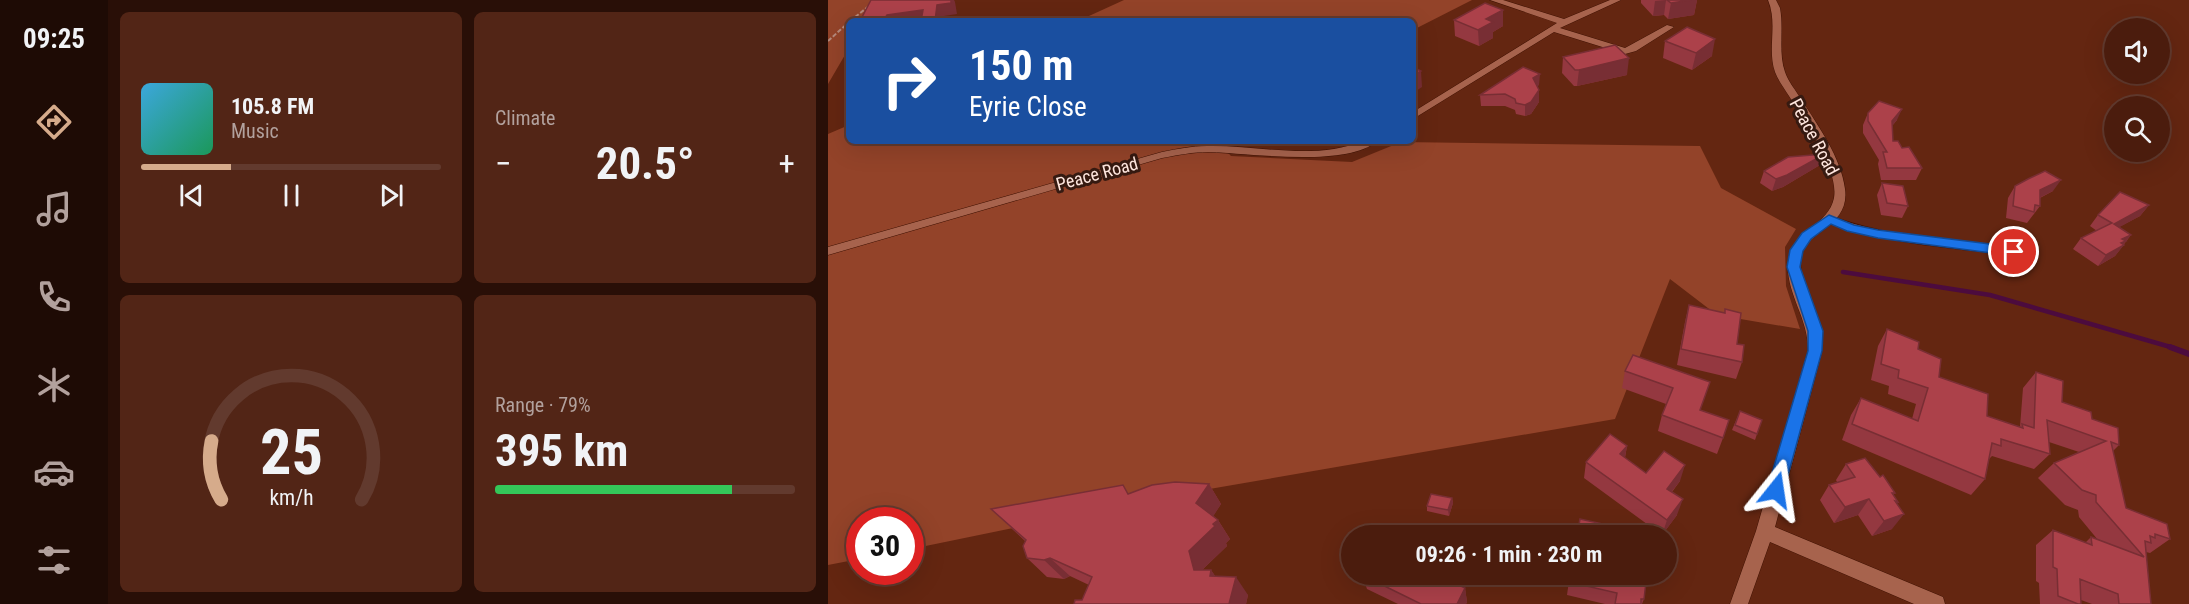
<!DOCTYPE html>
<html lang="en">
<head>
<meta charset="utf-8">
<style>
  :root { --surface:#4b1c0d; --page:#522516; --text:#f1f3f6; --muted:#b2a19d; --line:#623a2e; --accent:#d6ab8b }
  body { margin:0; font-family:"Roboto Condensed",sans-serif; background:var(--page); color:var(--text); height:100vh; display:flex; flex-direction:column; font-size:22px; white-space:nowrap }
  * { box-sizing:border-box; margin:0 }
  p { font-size:20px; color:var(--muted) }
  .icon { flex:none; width:33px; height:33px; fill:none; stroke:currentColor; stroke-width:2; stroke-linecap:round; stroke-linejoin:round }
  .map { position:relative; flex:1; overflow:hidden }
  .details { display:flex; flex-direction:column; gap:12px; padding:12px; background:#290f07; width:720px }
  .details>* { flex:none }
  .guide { position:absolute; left:18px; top:18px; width:570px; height:126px; border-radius:9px; box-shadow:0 6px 24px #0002,0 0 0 2px var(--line); background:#1a4fa0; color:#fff; overflow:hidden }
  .buttons { position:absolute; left:1276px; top:18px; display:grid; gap:12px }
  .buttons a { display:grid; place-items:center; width:66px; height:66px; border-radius:50%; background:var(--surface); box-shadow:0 6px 24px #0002,0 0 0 2px var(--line); font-size:30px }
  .speed { position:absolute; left:18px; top:507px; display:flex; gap:12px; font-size:30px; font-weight:700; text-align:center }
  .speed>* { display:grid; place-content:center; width:78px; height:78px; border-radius:50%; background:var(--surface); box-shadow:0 6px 24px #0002,0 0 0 2px var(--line); line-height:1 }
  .speed .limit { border:9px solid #d22; background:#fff; color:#111 }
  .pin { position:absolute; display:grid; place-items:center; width:51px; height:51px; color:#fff; margin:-26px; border:3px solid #fff; border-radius:50%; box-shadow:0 2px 6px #0007 }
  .me { position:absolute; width:66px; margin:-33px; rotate:15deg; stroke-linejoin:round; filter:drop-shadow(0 0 4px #0008) }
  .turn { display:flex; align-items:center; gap:21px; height:126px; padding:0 24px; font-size:27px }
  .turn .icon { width:78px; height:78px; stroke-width:2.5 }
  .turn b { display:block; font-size:42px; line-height:51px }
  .big { font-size:45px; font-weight:700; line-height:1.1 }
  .details .tile { flex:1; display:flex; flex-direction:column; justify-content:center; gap:9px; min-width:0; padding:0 21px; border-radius:9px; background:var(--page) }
  .details .dial { align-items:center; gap:0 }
  .dial svg { height:156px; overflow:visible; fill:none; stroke:var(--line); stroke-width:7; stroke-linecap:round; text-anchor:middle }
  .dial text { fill:var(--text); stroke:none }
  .song { display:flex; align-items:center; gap:18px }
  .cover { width:72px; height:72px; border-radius:9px; background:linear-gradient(135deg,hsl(200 70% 55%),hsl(150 70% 35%)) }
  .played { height:6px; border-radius:3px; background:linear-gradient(90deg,var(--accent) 30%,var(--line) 30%) }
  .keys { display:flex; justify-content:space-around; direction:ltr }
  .heat { display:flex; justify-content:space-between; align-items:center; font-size:33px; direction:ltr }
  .charge { height:9px; border-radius:4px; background:linear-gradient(90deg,#34c759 79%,var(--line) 0) }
  .details .tiles { flex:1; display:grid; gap:12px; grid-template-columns:repeat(2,1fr) }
  .trip { position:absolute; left:513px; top:525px; width:336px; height:60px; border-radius:30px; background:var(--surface); box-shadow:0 6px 24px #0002,0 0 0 2px var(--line); font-weight:700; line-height:60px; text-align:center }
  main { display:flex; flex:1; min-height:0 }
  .tab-bar { display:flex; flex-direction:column; width:108px; justify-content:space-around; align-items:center; background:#1e0b05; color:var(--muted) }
  .tab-bar .icon { width:42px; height:42px }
  .tab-bar .active { color:var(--accent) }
  .tab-bar b { font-size:27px; color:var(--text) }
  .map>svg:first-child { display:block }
  .green { fill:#934329 }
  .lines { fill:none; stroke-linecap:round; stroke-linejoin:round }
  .stream-far1 { stroke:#4c0b3e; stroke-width:4.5 }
  .stream { stroke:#4c0b3e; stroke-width:6 }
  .lane-casing { stroke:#401203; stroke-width:8 }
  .street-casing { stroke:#401203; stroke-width:1 }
  .path { stroke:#b4897b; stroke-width:2; stroke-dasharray:4.5 2; stroke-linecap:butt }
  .lane { stroke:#a7634d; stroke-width:6 }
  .street { fill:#a7634d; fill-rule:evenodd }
  .wall { fill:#943840 }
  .shaded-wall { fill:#782e34 }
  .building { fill:#ac414a; stroke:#782e34; stroke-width:1.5 }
  .route { fill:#1a73e8; stroke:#114b97; stroke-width:1.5 }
  .labels { text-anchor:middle; stroke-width:6; stroke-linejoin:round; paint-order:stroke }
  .street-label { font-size:18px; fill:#ffe7df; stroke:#361a11 }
</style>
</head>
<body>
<main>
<nav class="tab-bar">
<b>09:25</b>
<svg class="icon active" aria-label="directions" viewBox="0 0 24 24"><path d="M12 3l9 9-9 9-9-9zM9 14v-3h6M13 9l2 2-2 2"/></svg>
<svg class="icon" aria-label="music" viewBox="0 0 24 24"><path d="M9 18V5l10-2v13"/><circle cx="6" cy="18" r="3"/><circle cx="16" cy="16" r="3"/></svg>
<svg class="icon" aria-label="phone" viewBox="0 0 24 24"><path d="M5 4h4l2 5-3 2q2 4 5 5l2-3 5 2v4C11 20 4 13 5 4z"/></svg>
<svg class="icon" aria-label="climate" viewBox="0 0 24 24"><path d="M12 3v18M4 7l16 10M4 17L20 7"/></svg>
<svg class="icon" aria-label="car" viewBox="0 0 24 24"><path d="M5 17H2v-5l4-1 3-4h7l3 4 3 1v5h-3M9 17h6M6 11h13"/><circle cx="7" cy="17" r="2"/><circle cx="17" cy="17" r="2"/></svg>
<svg class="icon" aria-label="filters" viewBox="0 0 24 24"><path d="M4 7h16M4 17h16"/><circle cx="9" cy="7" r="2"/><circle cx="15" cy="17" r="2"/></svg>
</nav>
<section class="details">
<div class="tiles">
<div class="tile">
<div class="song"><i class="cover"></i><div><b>105.8 FM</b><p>Music</p></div></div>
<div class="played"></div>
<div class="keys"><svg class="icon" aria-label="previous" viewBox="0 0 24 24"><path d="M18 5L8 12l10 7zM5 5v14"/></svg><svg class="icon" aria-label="pause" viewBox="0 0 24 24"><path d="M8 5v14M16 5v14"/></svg><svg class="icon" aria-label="next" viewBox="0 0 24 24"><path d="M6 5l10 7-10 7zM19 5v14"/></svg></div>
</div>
<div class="tile"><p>Climate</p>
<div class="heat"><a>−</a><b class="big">20.5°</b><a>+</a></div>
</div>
<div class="tile dial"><svg viewBox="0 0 100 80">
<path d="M14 69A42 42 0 1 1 86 69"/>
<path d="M14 69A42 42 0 0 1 9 39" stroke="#d6ab8b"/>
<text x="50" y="56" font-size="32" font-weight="700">25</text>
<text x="50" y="72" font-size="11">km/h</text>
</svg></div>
<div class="tile"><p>Range · 79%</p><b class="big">395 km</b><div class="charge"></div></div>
</div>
</section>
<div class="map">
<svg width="1361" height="604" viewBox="0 0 1361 604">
  <rect width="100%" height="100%" fill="#642611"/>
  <g class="green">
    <polygon points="0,0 47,0 36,21 21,21 21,48 0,84"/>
    <polygon points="296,0 644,0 585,30 585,21 250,21"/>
    <polygon points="21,125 21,141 389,141 403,156 524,162 573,142 872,146 893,188 968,229 957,247 958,286 972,329 889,315 842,279 787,419 335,497 83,549 82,520 32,520 31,559 0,565 0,134"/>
  </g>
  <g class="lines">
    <polyline class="stream-far1" points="1015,272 1162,295 1346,348"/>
    <polyline class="stream" points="1342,347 1361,354"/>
    <defs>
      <path id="lane" d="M1001 219C1061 241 1123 244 1186 252"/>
      <g id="street">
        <polygon points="662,0 675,0 736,19 782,0 793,0 732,28 797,48 839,25 846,27 808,51 797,54 726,32 585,119 585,112 729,23"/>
        <path d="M940 0H948L952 8C956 29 950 52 957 72 960 81 968 91 973 99 990 126 1013 157 1017 189 1022 226 980 230 974 254 966 281 994 318 994 351L947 527 1115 597 1117 604H1086L942 542 920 604H902L928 531 980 351C981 319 958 294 960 263 961 232 1000 227 1006 198 1011 169 976 120 961 96 956 88 950 80 947 72 939 49 950 24 940 0Z"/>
        <path d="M535 141H549C519 168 421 153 380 152 365 152 350 155 334 158L0 255V247L334 152C349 149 364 146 379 146 430 145 487 161 535 141Z"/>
      </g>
    </defs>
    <use href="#lane" class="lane-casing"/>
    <use href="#street" class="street-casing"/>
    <g class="path">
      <polyline points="22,21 41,6 44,0"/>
      <polyline points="0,41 21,22"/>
    </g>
    <use href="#lane" class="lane"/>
    <use href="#street" class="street"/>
  </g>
  <g class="wall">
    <polygon points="813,0 869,0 866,15 840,19 836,15 825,16 813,3"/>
    <polygon points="626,20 675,26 665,32 665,38 651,46 627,36"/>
    <polygon points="837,41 884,56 864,70 835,58"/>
    <polygon points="735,57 799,75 749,86 746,86 734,73"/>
    <polygon points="711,85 709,86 711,90 711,102 703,114 697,116 688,114 687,110 677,106 653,106 652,95"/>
    <polygon points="1040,113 1069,120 1064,126 1065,141 1074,148 1094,168 1088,180 1053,180 1050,164 1051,160 1035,133 1035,125"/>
    <polygon points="992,165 955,187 944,191 932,183 936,171"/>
    <polygon points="1054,183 1080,206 1074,218 1053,215 1049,195"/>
    <polygon points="1187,186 1225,191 1212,198 1212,206 1199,223 1178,218 1180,198"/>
    <polygon points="1321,205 1312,216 1291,227 1303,235 1287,256 1270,266 1245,249 1253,238 1269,231 1262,226 1270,215"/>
    <polygon points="861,305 896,313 897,309 914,362 908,379 849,365 857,322"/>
    <polygon points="1059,329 1090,349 1111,377 1159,416 1192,427 1195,388 1208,372 1234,402 1264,419 1291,445 1285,451 1298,508 1342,539 1322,553 1318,552 1323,604 1264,604 1253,600 1253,604 1212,604 1211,583 1208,581 1208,545 1225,530 1257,543 1263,537 1270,540 1251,517 1250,510 1237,505 1210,478 1226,463 1251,452 1221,442 1222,454 1206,469 1164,456 1161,459 1157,479 1143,495 1014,440 1023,415 1033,398 1084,419 1088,404 1060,394 1061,386 1043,380 1050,346"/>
    <polygon points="805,355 873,410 895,438 889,454 830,431 834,415 838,404 794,388 797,371"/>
    <polygon points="912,411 929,434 927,440 904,430"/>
    <polygon points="799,446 797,458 818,473 852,481 844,492 849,515 834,535 756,478 758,462"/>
    <polygon points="1018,464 1052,477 1067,493 1065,495 1070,502 1068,503 1064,529 1044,536 1030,515 1006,523 992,500 1001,485 1009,482 1008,480"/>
    <polygon points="381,484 393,504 385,516 390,520 402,539 398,543 399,546 374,570 383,570 387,576 420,595 418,604 246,604 254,600 261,585 242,576 236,579 219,577 199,558 197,541 163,509"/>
    <polygon points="624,498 625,503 621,516 599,511 599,506"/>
    <polygon points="742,574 816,599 814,604 777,604 739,595"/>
    <polygon points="534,575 637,588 639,602 638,604 570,604 539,589"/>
  </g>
  <g class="shaded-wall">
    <polygon points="123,0 126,0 127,2 129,14 116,16 115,21 107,21 109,5"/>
    <polygon points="838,0 836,15 825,16 827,1"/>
    <polygon points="863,0 869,0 866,15 840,19 843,3"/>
    <polygon points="95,10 102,21 55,21 59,15"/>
    <polygon points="675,10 675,26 665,32 665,38 651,46 650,30 658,19"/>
    <polygon points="887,39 884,56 864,70 868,53"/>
    <polygon points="801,58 799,75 749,86 751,70"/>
    <polygon points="593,71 594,87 585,93 585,76"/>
    <polygon points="712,74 711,85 705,89 705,78"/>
    <polygon points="711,90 711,102 703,114 697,116 697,105"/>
    <polygon points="1074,109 1069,120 1059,132 1064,121"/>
    <polygon points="997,154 992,165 955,187 944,191 948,179"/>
    <polygon points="1233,180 1225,191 1205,201 1212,190"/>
    <polygon points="1321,205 1312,216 1277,235 1286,224"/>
    <polygon points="1303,235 1293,247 1296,245 1287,256 1270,266 1278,255 1294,239"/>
    <polygon points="799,446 796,462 792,454"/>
    <polygon points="857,465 852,481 834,504 839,489"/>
    <polygon points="381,484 393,504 381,523 368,503"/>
    <polygon points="624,498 625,503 621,516 620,510"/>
    <polygon points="855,499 849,515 834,535 839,520"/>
    <polygon points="1041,499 1030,515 1006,523 1017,507"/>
    <polygon points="1076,514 1064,529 1044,536 1056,521"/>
    <polygon points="390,520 402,539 398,543 399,546 374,570 366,570 361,551"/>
    <polygon points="222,558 242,576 236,579 216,560"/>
    <polygon points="383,570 396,589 382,576"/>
    <polygon points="408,577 420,595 418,604 401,604"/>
    <polygon points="637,588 639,602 638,604 629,604"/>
  </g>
  <g class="building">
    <polygon points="43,0 123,0 123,3 109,5 107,21 93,21 95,10 59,15 55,21 32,21"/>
    <polygon points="839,0 863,0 843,3"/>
    <polygon points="657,3 675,10 658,19 665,22 650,30 626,20"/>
    <polygon points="859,27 887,39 868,53 837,41"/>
    <polygon points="787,45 801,58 751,70 747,70 735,57"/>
    <polygon points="585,67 593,71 585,76"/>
    <polygon points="695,67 712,74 705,78 711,90 703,102 697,105 688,103 687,99 677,94 652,95"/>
    <polygon points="1051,101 1074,109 1064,121 1065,141 1070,141 1074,148 1081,147 1094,168 1059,168 1055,152 1059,152 1040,121 1040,113"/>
    <polygon points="997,154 959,175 948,179 936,171 960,157"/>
    <polygon points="1217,171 1233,180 1212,190 1212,206 1207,205 1206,212 1185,206 1187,186 1200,179"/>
    <polygon points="1054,183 1075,186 1080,206 1059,203"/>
    <polygon points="1292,192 1321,205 1286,224 1303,235 1294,239 1298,241 1293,243 1296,245 1278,255 1253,238 1284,223 1270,215"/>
    <polygon points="861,305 897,313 897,309 913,313 909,344 916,345 914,362 853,349"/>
    <polygon points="1059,329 1091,342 1090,349 1113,359 1111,377 1160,394 1159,416 1195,428 1194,424 1206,428 1208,372 1235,381 1234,402 1263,412 1264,419 1290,428 1291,445 1283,442 1298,508 1339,524 1342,539 1327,534 1327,538 1322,536 1323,543 1317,541 1323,604 1291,604 1290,594 1252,579 1253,604 1250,604 1230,596 1229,569 1225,567 1225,530 1264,545 1263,537 1316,557 1268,502 1268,495 1254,490 1226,463 1278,441 1219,420 1222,454 1173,439 1173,446 1164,443 1157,479 1024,424 1033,398 1090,421 1100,388 1070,378 1071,370 1053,364"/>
    <polygon points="805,355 882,382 872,410 901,420 895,438 834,415 845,388 797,371"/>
    <polygon points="912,411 934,420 929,434 907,425"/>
    <polygon points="782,434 799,446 792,454 818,473 836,451 857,465 839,489 855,499 839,520 758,462"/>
    <polygon points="1037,458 1052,477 1055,475 1067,493 1064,493 1070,502 1067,501 1076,514 1056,521 1041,499 1017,507 1001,485 1027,477 1018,464"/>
    <polygon points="347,482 381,484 368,503 390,520 385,524 387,526 361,551 366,570 383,570 382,576 408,577 401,604 246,604 247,600 254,600 264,577 222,558 216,560 199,558 195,546 198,540 163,509 295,485 300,494 324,485"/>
    <polygon points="603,494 624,498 620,510 599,506"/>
    <polygon points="752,519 793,528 792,536 749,536"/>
    <polygon points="562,529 577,536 558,536"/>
    <polygon points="608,574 637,588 629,604 593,604 534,575"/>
    <polygon points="742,574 819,574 816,599 813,599 813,604 787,604 789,593 741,582"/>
  </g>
  <polygon class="route" points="1001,215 1026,225 1050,230 1186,247 1192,252 1186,256 1050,238 1019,231 1003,224 983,239 975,251 972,267 995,331 994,351 956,490 954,495 948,498 942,495 939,490 980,351 980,331 959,267 962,250 974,233"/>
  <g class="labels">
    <g class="street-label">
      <text transform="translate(986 137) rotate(62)" y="6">Peace Road</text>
      <text transform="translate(269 174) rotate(-15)" y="6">Peace Road</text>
    </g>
  </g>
</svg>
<div class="buttons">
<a><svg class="icon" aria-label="sound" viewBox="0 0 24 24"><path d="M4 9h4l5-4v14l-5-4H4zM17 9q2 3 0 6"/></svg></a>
<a><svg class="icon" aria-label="search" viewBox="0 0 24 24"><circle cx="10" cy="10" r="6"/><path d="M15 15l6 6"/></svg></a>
</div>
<div class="speed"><div class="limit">30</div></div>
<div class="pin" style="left:1186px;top:252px;background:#d93025"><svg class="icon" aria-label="arrive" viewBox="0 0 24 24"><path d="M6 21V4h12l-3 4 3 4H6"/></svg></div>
<svg class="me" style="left:948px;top:490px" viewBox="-20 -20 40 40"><path d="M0-17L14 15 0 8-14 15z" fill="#1a73e8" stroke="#fff" stroke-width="4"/></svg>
<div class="trip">09:26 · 1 min · 230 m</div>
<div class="guide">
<div class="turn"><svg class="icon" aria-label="right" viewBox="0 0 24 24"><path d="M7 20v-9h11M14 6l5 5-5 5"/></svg><div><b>150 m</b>Eyrie Close</div></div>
</div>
</div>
</main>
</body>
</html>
